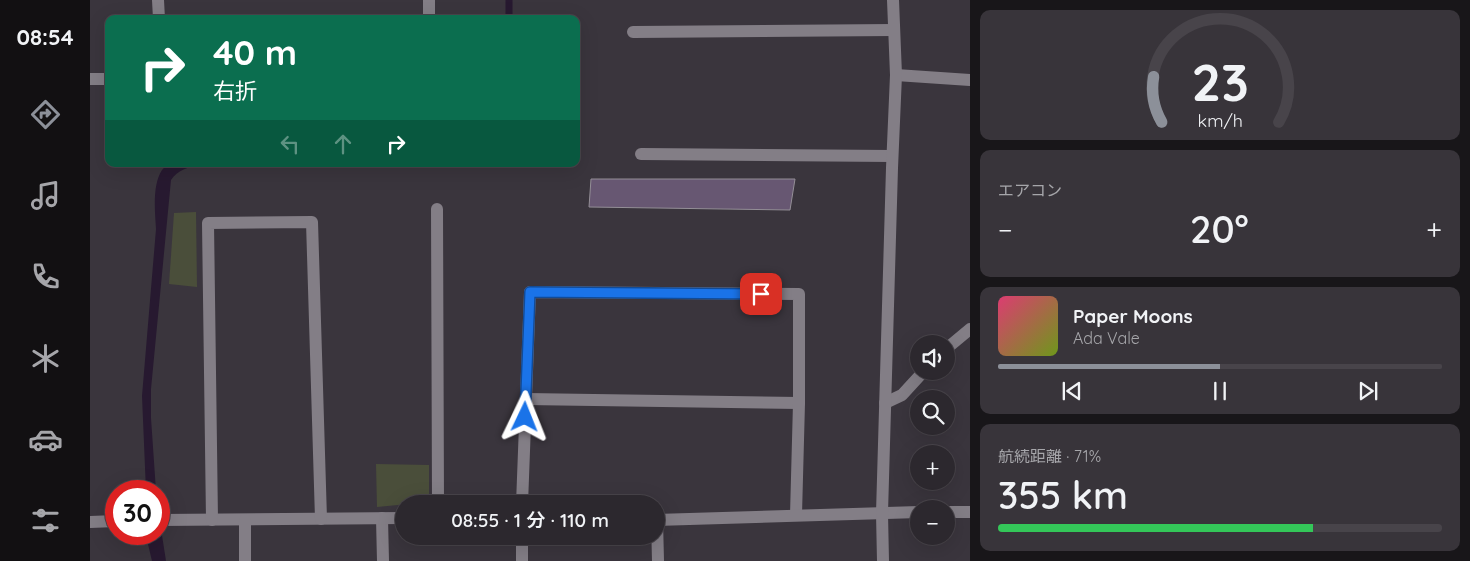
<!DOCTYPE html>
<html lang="ja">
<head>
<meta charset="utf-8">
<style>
  :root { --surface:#2c282e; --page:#38343a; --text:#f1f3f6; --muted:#a6a6aa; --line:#48444a; --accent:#8c9099 }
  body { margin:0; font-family:Quicksand,"Noto Sans JP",sans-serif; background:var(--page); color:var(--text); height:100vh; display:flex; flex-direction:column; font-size:19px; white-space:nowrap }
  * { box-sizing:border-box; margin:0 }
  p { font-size:16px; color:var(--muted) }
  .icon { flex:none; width:28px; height:28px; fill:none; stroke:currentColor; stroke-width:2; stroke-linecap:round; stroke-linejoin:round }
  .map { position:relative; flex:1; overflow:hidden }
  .sheet { display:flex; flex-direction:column; gap:10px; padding:10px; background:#181619; width:500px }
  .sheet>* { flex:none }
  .top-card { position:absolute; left:15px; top:15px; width:475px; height:152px; border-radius:10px; box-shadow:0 5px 20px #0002,0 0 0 1px var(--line); background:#0b6e4f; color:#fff; overflow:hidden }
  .controls { position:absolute; left:820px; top:335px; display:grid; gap:10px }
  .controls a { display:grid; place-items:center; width:45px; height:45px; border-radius:50%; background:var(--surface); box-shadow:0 5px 20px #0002,0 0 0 1px var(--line); font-size:25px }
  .speed { position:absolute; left:15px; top:480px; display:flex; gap:10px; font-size:25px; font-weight:700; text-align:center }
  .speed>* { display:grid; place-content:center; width:65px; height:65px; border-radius:50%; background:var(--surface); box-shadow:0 5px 20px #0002,0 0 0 1px var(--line); line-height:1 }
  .speed .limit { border:8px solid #d22; background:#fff; color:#111 }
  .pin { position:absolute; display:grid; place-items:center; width:42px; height:42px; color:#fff; margin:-21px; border-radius:10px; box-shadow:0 2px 8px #0006 }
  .me { position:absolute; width:55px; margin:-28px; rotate:2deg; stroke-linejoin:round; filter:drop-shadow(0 0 4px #0008) }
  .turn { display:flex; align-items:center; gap:18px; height:105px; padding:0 25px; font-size:22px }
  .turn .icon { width:65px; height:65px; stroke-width:2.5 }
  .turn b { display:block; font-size:35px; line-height:42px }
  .lanes { display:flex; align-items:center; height:48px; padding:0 25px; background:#0003; justify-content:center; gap:25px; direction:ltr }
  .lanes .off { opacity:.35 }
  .big { font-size:38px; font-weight:600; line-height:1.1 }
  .sheet .tile { flex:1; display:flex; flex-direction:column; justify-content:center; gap:8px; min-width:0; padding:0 18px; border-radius:10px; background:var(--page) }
  .sheet .dial { align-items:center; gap:0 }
  .dial svg { height:130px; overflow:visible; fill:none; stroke:var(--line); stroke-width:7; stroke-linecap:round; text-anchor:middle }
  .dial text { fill:var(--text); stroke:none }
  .song { display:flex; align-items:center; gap:15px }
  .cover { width:60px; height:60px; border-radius:8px; background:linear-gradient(135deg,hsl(340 70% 55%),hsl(80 70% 35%)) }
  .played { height:5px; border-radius:2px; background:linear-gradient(90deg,var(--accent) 50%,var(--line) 50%) }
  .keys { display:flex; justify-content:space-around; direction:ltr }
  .heat { display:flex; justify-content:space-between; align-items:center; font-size:28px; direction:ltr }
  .charge { height:8px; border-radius:4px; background:linear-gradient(90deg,#34c759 71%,var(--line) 0) }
  .trip { position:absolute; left:305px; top:495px; width:270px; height:50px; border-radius:25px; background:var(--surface); box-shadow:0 5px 20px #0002,0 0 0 1px var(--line); font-weight:600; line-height:50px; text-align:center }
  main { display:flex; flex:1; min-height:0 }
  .menu { display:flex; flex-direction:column; width:90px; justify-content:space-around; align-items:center; background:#121012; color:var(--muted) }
  .menu .icon { width:35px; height:35px }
  .menu .selected { color:var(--accent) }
  .menu b { font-size:22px; color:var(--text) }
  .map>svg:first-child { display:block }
  .green { fill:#4a4e3a }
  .water { fill:#271930 }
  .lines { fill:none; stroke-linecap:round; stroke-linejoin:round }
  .stream { stroke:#271930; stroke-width:7 }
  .building { fill:#675772; stroke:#948f97 }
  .minor { stroke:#837e86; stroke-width:12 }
  .route-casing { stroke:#114b97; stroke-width:12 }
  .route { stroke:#1a73e8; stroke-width:9 }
</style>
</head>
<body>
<main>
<nav class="menu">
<b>08:54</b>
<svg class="icon selected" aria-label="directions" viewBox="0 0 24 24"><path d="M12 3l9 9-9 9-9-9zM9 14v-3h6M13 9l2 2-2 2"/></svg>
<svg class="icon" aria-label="music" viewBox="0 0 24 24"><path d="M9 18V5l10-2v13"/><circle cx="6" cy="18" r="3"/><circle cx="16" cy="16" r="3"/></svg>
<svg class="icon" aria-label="phone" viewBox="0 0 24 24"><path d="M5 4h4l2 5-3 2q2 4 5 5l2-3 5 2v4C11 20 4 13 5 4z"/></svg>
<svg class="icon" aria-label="climate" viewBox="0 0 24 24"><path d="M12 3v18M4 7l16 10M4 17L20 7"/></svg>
<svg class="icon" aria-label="car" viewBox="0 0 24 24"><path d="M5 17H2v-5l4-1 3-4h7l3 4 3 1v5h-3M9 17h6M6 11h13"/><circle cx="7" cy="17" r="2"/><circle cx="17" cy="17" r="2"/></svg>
<svg class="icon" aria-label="filters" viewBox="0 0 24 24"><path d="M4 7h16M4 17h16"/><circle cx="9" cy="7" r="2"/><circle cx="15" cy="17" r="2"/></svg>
</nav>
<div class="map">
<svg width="880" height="561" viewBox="0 0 880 561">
  <rect width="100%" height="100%" fill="#3a353d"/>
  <g class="green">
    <polygon points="106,212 107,287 79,284 84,213"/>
    <polygon points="286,464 339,465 339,502 287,507"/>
  </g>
  <g class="water">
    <path d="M81 164H226L224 165 109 164C97 168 88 170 81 180L61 389V418L66 491H56L52 396 66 229C65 212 62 185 72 170 74 167 78 166 81 164Z"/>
    <polygon points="69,516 76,561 62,561 57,540 57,534 69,534"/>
  </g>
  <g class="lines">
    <polyline class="stream" points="419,19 419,0"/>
  </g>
  <polygon class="building" points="501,179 705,179 700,210 499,207"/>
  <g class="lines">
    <g class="minor">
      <polyline points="68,0 69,19"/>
      <polyline points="339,0 339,19"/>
      <polyline points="543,32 804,30"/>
      <polyline points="806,75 880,80"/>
      <polyline points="0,79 19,79"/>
      <polyline points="551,154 802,156"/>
      <polyline points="347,209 348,504"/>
      <polyline points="856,349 880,329"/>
      <polyline points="436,399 709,403"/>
      <polyline points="795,403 812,395 834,371"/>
      <polyline points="432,504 440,292 709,294 709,403 706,515"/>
      <polyline points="856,512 880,512"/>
      <polyline points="292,518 293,561"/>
      <polyline points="69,520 314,518"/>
      <polyline points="122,520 118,223 222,222 231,519"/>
      <polyline points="155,520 155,561"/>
      <polyline points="566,520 829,512"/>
      <polyline points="567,520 568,561"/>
      <polyline points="0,522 26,521"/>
      <polyline points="432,536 432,561"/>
      <polyline points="793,561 792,513 802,168 806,75 803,0"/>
    </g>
  </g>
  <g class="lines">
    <defs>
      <polyline id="route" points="435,417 440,292 671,294"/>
    </defs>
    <use href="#route" class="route-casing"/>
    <use href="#route" class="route"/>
  </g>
</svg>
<div class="controls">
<a><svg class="icon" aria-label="sound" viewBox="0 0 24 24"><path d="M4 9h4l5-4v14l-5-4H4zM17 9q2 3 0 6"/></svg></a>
<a><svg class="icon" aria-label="search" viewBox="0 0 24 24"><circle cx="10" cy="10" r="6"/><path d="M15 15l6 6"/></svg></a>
<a>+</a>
<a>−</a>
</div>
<div class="speed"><div class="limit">30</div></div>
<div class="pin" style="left:671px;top:294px;background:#d93025"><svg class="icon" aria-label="arrive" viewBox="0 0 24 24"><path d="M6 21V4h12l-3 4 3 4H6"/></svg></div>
<svg class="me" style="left:435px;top:417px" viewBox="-20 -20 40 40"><path d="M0-17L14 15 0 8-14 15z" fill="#1a73e8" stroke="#fff" stroke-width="4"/></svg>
<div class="trip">08:55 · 1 分 · 110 m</div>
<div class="top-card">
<div class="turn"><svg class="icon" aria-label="right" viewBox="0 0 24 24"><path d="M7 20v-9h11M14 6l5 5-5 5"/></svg><div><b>40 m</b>右折</div></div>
<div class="lanes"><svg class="icon off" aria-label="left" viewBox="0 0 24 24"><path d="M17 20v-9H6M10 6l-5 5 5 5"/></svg><svg class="icon off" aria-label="ahead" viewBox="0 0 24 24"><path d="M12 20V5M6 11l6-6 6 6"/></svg><svg class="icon" aria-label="right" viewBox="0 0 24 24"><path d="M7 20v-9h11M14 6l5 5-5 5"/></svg></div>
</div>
</div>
<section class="sheet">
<div class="tile dial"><svg viewBox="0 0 100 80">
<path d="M14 69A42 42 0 1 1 86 69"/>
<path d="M14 69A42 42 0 0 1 9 41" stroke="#8c9099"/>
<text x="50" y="56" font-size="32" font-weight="700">23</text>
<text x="50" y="72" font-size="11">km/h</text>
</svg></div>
<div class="tile"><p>エアコン</p>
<div class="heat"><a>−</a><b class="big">20°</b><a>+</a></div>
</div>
<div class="tile">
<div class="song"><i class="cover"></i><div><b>Paper Moons</b><p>Ada Vale</p></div></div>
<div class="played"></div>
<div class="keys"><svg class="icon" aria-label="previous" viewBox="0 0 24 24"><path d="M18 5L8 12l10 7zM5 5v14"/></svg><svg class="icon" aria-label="pause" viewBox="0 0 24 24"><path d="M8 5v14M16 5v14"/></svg><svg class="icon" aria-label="next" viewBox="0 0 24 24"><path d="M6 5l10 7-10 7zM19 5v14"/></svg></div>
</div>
<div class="tile"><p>航続距離 · 71%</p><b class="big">355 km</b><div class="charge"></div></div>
</section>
</main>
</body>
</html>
